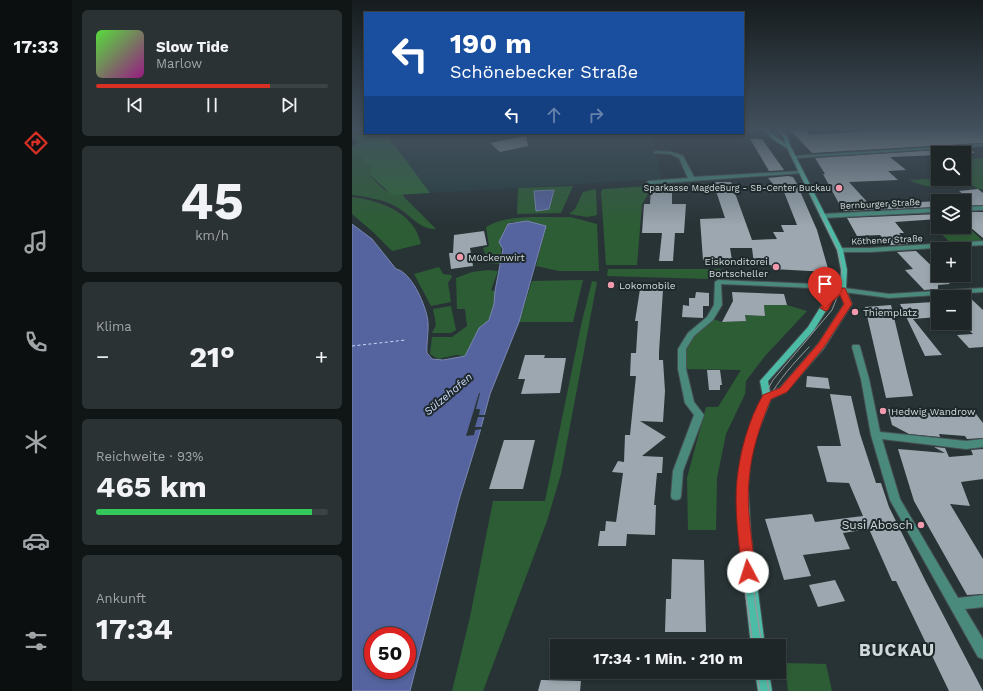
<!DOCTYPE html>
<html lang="de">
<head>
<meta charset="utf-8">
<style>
  :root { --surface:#1e2628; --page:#2b3234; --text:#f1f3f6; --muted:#a1a5a8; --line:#3c4345; --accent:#d93025 }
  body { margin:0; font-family:"Work Sans",sans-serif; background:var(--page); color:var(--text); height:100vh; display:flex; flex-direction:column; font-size:15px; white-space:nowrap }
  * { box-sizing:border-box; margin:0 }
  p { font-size:13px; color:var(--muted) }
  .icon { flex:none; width:22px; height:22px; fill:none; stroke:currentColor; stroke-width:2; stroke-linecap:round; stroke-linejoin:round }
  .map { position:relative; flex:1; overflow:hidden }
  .panel { display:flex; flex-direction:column; gap:10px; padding:10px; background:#101516; width:280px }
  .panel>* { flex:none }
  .hud { position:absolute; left:12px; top:12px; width:380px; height:122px; border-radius:0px; box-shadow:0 2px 6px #0003,0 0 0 1px var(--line); background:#1a4fa0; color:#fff; overflow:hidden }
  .buttons { position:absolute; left:579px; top:146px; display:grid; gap:8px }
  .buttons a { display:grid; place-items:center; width:40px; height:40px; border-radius:0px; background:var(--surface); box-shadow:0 2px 6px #0003,0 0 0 1px var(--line); font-size:20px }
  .speed { position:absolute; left:12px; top:627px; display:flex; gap:8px; font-size:20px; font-weight:700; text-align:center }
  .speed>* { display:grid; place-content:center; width:52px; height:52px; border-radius:50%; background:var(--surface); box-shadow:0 2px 6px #0003,0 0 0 1px var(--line); line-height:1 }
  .speed .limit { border:6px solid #d22; background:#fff; color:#111 }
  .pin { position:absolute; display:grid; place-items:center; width:34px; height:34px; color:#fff; margin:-41px -17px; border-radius:50% 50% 50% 0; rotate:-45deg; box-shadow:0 0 4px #0007 }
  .pin .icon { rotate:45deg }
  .me { position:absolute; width:44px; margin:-22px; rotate:355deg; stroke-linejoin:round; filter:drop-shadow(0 0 3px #0008) }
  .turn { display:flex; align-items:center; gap:14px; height:84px; padding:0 20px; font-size:18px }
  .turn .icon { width:52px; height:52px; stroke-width:2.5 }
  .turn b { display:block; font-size:28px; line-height:34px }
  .lanes { display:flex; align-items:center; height:38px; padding:0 20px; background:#0003; justify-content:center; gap:20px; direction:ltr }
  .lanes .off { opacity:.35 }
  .big { font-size:30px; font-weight:700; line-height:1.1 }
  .panel .tile { flex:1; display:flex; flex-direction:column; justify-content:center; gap:6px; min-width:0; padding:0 14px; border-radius:6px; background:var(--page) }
  .panel .dial { align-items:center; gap:0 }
  .dial b { font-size:52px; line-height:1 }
  .song { display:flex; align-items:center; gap:12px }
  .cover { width:48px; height:48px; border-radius:6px; background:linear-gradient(135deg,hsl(110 70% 55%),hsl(310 70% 35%)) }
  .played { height:4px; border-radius:2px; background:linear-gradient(90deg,var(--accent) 75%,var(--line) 75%) }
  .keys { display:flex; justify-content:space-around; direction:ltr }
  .heat { display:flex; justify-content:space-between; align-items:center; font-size:22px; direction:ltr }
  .charge { height:6px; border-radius:3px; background:linear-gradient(90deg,#34c759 93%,var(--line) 0) }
  .trip { position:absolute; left:198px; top:639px; width:236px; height:40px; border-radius:0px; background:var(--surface); box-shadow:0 2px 6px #0003,0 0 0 1px var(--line); font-weight:700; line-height:40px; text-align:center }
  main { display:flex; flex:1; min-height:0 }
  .tab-bar { display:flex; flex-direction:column; width:72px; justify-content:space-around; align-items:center; background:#0c0f10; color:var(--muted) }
  .tab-bar .icon { width:28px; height:28px }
  .tab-bar .on { color:var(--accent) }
  .tab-bar b { font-size:18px; color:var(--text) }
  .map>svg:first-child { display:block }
  .built { fill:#283d40 }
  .green { fill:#2d5d35 }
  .forest { fill:#2f683a }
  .water { fill:#55649f; stroke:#7a87b1; fill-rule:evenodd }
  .pier { fill:#283336 }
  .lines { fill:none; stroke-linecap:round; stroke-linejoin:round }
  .ferry { stroke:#ccd6fa; stroke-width:1; stroke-dasharray:3 2.5; stroke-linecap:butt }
  .building { fill:#9ca7af }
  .street-casing { stroke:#475154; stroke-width:2 }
  .secondary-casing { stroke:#475154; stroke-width:2 }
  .street { fill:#498a7d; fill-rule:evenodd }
  .secondary { fill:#4dbca7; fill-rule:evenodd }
  .tram-far1 { stroke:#91999c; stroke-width:1 }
  .tram { stroke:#91999c; stroke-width:1.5 }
  .route { fill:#d93025; stroke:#8d1f18 }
  .poi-dot { fill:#f29aad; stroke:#1e292c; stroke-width:1.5 }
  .labels { text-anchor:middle; stroke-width:4; stroke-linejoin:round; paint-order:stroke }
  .far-poi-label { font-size:9px; fill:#d2d9db; stroke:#1e292c; text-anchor:end }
  .far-street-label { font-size:9px; fill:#d2d9db; stroke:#1e292c }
  .poi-label { font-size:10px; fill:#d2d9db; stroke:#1e292c; text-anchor:start }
  .water-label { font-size:11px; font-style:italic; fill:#ccd6fa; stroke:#1e292c }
  .near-poi-label { font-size:12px; fill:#d2d9db; stroke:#1e292c; text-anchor:end }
  .near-district-label { font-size:17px; font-weight:bold; letter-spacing:1px; fill:#d2d9db; stroke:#1e292c }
</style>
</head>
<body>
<main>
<nav class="tab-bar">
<b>17:33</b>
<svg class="icon on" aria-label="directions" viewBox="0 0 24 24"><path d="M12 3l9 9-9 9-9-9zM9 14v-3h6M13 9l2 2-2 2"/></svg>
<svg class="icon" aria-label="music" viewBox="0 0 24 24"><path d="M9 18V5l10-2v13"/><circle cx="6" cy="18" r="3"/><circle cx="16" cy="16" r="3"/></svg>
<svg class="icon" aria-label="phone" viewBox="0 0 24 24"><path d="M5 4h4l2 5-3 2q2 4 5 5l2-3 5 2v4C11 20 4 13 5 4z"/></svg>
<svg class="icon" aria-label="climate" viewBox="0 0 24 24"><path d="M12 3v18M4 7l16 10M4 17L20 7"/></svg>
<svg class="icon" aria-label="car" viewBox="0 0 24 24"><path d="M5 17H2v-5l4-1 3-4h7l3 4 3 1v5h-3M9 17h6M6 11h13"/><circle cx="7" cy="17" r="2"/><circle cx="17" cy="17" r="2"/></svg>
<svg class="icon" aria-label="filters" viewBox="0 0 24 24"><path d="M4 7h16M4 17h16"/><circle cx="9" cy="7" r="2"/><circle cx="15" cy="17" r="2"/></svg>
</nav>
<section class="panel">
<div class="tile">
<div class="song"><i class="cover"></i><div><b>Slow Tide</b><p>Marlow</p></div></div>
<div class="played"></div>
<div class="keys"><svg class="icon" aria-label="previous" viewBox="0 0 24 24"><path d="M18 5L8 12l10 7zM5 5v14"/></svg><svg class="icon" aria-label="pause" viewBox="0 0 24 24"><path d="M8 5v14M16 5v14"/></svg><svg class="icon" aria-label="next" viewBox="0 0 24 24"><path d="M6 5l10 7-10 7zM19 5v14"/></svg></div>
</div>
<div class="tile dial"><b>45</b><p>km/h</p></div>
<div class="tile"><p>Klima</p>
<div class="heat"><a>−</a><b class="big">21°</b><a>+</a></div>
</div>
<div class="tile"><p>Reichweite · 93%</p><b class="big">465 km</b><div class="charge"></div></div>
<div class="tile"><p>Ankunft</p><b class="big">17:34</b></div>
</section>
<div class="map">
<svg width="631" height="691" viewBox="0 0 631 691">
  <rect width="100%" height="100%" fill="#283336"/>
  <polygon class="built" points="18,133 302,133 302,145 310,179 78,193 36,136 21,138"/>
  <g class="green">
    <path d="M0 155 11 158 8 163 20 167 17 174C29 187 34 195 52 194L51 196 84 229C67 230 57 213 43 206 29 199 15 197 0 195Z"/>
    <polygon points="631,158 631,189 626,189 612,179 612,159"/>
    <path d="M577 179 586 182 590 186C578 188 568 185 557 180Z"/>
    <polygon points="221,186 209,213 165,214 166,188"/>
    <polygon points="297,186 295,196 290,204 285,265 254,265 249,192 251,189"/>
    <polygon points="244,189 245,215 235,217 217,214 223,209 231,192"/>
    <path d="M0 197C29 201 62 212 69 244L40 251 21 232 0 214Z"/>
    <path d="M219 217 245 224 247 271H207L184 266 194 226 160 222C146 229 151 250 148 264L137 263 131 248 137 246 134 227C158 213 191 218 219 217Z"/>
    <polygon points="618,229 631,241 599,243 586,231"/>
    <polygon points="87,267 91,274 99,275 100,277 96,283 99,302 79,306 62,274"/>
    <polygon points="256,269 369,269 370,277 357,277 356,279 255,276"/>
    <polygon points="136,270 146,271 139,290 143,291 142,304 137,320 127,328 113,356 104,355 86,359 78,354 80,337 100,337 115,326 113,309 105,309 104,278 120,272"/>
    <polygon points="231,280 221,322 167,322 180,281"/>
    <polygon points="240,281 245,282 209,474 195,521 131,691 100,691 118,617 141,501 193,501 230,321"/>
    <polygon points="412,305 435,305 455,311 413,356 394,381 393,394 374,434 365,478 364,530 336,530 335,478 354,407 366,407 389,370 330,369 330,349 358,318 370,322 394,321 393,315 413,316"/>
    <polygon points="99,306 104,330 99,333 80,333 84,325 81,309"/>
    <polygon points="433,663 474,664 480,691 436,691"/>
  </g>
  <polygon class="forest" points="0,129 13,129 13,133 18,133 21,138 36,136 78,193 40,195 17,174 20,167 8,163 11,158 0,155 0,146 6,143 0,138"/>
  <g class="water">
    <polygon points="202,190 197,209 184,211 182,191"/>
    <path d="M175 221 194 226 167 322 138 394 127 435 107 500 58 691H0V224L20 239 44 269C59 272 72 302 75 316 78 327 74 342 75 353L80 359 91 360 113 356 127 328 137 320 142 304 143 291 151 249 147 242 156 224ZM21 636H55V670H21Z"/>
  </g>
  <polygon class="pier" points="127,393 128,393 124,409 128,409 127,415 134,415 133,417 126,417 123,427 131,427 130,429 123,430 122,435 114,436"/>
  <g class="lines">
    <polyline class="ferry" points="0,346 54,340"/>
  </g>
  <g class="building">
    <polygon points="530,129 631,129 631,143 460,153 438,130 452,130 459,135 532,130"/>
    <polygon points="174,136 176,146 148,152 138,143"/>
    <polygon points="398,139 410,139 432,170 417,171"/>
    <polygon points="616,148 623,153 586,153 586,155 538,157 554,170 536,171 546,180 497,182 518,205 586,201 586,207 491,211 471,174 473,174 463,158"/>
    <polygon points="436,176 441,177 444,182 465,230 477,272 420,269 419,265 402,264 400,248 378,248 380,260 351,260 348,219 373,218 361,182 379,182 400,240 425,239 421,232 432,232 429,225 445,225 432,192 428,192 416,178"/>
    <polygon points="299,187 320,187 320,204 334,204 332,233 323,233 321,261 307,261 310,233 290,233 292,204 298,204"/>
    <polygon points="626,189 631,193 631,205 612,206 612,199 617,199 607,191"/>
    <polygon points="612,212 631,212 631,238 612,222"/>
    <polygon points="586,214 586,219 543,222 552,233 547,233 557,244 538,245 528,235 505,236 495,218"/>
    <polygon points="132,231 135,245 118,248 121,266 99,269 97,253 101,253 102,235"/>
    <polygon points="564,251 586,272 586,275 589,275 598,284 586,285 586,289 572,290 553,270 561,269 545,252"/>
    <polygon points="288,289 311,290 307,352 307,360 311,360 313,391 311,422 288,421 314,437 290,456 311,457 310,473 305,473 302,505 304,505 303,535 275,534 274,546 246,546 248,531 253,531 254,521 264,522 271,473 260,472 266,461 272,462 273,435 278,435 284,376 278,376 279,353 284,353 286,321 283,321"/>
    <polygon points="344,292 357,293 357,306 351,306 351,318 330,317 331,305 337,306 337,298 343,298"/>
    <polygon points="380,292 432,294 435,305 412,305 413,316 393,315 394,321 370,322 381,301"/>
    <polygon points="612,295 615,295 631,310 631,347 617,348 605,335 621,334 612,325"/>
    <polygon points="586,296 586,317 561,319 590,355 573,356 548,304 582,302 578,297"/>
    <polygon points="539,305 555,372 561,396 534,398 513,307"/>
    <polygon points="173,355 193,355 192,358 214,358 208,393 169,394 173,379 166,379"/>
    <polygon points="355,370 368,370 370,385 368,385 368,390 357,390"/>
    <polygon points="455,376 476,378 478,389 454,387"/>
    <polygon points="478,394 499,396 508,434 524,483 529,483 537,507 573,580 631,691 597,691 544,581 540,581 517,529 491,533 498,549 451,555 459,576 432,580 413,519 460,514 463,522 511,516 497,483 475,482 465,446 489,446"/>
    <polygon points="536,409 605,416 624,414 631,423 631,438 615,439 613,436 587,434 588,437 557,434 540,425"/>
    <polygon points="152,440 183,440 171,489 137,489"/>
    <polygon points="582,447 593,448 597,457 621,455 619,450 631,449 631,479 609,482 618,506 598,504 631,559 631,594 615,595 562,501 546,449 593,453"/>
    <polygon points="320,559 352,560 354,632 313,632 314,599 319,599"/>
    <polygon points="483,580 493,601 466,607 457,585"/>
    <polygon points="189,680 229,681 228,691 186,691"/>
  </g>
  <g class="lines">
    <defs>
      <g id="street">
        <polygon points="631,144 631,146 443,158 441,157 443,156"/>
        <polygon points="304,151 320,152 331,156 342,177 450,171 452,172 450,173 298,184 295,182 296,181 336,178 327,158 319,154 302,153 302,152"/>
        <polygon points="631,206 631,210 612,211 612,207"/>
        <polygon points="586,208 586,212 471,218 468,216 471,214"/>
        <polygon points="631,241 631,245 518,252 488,252 485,250 488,248 518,248"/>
        <polygon points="366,280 462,284 537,294 631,288 631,292 537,298 462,288 369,284 370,305 361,320 342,336 334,349 334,369 342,402 352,415 331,471 329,496 328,499 324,500 320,499 319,496 321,471 342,415 333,403 326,369 326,349 336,333 355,317 362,305 363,282"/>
        <polygon points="501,345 507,345 508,347 517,379 528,432 614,441 631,439 631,447 614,449 530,439 548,499 606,598 631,595 631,607 613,609 631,639 631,659 626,657 538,500 519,435 509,379 500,347"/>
      </g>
      <g id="secondary">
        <path d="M412 129H416L424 137 433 143 431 136 425 129H429L435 136 439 147 491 250 495 270 494 289 500 304 472 348 434 392 419 399 404 437 399 458 396 486 399 537 413 646H399L387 537 385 486 389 458 394 437 411 397 408 381 456 327 474 298 488 288 489 270 485 250 435 148 420 139ZM489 294 492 304 466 344 428 388 418 392 416 381 462 330 480 301Z"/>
        <polygon points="403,672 417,672 420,691 406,691"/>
      </g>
    </defs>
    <use href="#street" class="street-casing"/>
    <use href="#secondary" class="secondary-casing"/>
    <use href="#street" class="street"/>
    <use href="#secondary" class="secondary"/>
    <g class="tram-far1">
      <polyline points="386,519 387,474 390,452 402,414 421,380 480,310 488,290 490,270 486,251 452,179 438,151 420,129"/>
      <path d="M396 519C393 479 397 436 416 400 426 380 442 363 457 347"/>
    </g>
    <g class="tram">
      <polyline points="386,518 391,574 401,646"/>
      <polyline points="396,518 403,600 410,646"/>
      <polyline points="405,672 408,691"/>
      <polyline points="414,672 417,691"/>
    </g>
  </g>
  <linearGradient id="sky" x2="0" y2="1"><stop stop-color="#161c1e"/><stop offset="0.57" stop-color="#42505d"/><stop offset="1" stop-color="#42505d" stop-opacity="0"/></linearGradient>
  <rect width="631" height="226" fill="url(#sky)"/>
  <path class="route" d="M488 288H493L500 304 472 347 435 392 419 399C408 425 399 452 397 480 394 510 401 542 403 572L401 577 396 579 392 577 390 572C387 542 382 510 385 480 388 451 397 419 411 395L428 388 466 344 492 304 488 295 481 301 476 310 473 311 468 308 474 298Z"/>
  <g class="poi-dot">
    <circle cx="487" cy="188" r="4"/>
    <circle cx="108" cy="257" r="4"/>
    <circle cx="424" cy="267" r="4"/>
    <circle cx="259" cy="285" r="4"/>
    <circle cx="503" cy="312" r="4"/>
    <circle cx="531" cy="411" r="4"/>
    <circle cx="569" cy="525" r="4"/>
  </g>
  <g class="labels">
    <g class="far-poi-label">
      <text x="479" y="191">Sparkasse MagdeBurg - SB-Center Buckau</text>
    </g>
    <g class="far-street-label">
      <text transform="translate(528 204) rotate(-3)" y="3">Bernburger Straße</text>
      <text transform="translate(535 240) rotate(-3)" y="3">Köthener Straße</text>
    </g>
    <g class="poi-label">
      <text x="116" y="261">Mückenwirt</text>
      <text x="416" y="265" text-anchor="end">Eiskonditorei<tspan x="416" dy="12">Bortscheller</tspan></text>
      <text x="267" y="289">Lokomobile</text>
      <text x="511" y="316">Thiemplatz</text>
      <text x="539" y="415">Hedwig Wandrow</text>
    </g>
    <g class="water-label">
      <text transform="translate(96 394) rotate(-40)" y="4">Sülzehafen</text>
    </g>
    <g class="near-poi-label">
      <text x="561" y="529">Susi Abosch</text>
    </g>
    <g class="near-district-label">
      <text x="545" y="656">BUCKAU</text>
    </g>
  </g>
</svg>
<div class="buttons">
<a><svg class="icon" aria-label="search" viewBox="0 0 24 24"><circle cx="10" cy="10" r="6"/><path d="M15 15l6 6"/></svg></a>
<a><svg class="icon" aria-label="layers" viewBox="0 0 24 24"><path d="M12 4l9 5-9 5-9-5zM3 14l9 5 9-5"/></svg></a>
<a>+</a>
<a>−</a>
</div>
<div class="speed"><div class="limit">50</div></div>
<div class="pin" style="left:473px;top:308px;background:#d93025"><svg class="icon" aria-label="arrive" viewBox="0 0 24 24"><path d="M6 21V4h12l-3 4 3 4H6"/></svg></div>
<svg class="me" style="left:396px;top:572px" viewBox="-20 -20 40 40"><circle r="19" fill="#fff"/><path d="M0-13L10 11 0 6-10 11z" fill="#d93025"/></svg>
<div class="trip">17:34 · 1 Min. · 210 m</div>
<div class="hud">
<div class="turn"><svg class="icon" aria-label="left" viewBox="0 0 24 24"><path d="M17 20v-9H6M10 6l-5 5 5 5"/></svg><div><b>190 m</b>Schönebecker Straße</div></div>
<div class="lanes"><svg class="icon" aria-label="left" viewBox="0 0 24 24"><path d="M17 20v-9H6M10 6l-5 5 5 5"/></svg><svg class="icon off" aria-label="ahead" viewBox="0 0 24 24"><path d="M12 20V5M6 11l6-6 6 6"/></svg><svg class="icon off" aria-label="right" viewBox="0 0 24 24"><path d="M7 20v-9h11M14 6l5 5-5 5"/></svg></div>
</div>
</div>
</main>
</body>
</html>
